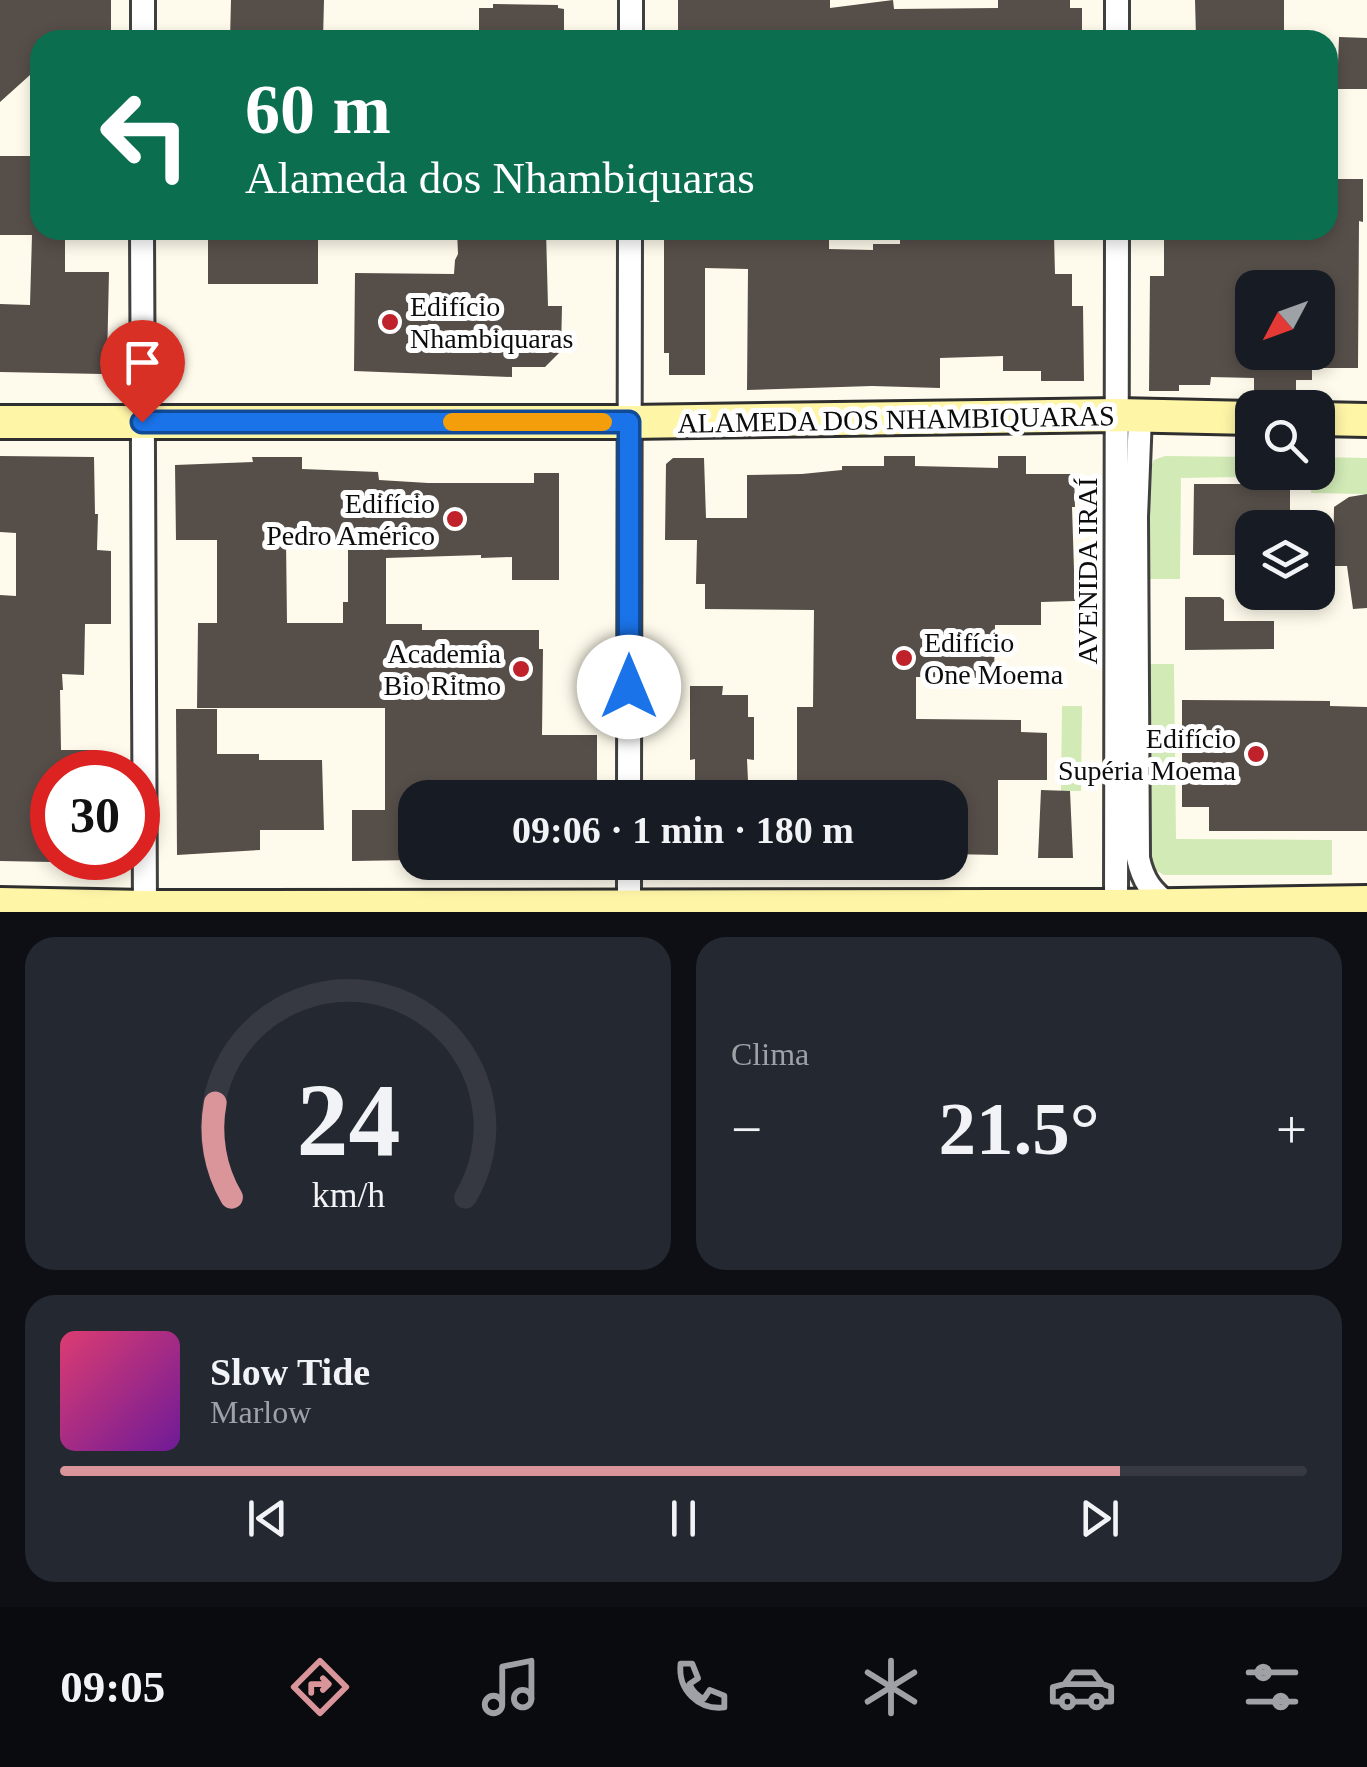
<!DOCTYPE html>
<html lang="pt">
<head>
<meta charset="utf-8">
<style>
  :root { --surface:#171b24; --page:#242831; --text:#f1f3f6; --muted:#9ea1a6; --line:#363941; --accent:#da959b }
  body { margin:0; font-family:"Times New Roman",serif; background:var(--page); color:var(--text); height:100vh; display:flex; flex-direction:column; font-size:38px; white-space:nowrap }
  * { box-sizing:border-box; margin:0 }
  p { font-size:32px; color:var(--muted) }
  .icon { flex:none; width:55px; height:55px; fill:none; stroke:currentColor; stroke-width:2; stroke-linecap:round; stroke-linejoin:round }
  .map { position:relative; height:912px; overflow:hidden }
  .details { display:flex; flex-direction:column; gap:25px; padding:25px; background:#0d0f14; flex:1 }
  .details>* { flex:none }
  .top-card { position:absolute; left:30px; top:30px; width:1308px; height:210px; border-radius:30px; box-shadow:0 5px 15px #0003; background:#0b6e4f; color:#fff; overflow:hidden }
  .needle { width:65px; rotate:229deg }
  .controls { position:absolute; left:1235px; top:270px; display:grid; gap:20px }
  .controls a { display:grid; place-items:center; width:100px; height:100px; border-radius:20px; background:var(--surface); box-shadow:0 5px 15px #0003; font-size:50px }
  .speed { position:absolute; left:30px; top:750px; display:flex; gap:20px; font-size:50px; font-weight:700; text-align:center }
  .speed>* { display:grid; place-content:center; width:130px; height:130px; border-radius:50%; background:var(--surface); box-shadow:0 5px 15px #0003; line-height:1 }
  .speed .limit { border:15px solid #d22; background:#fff; color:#111 }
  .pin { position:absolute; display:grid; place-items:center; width:85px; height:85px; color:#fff; margin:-102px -42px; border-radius:50% 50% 50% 0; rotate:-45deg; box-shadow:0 0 10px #0007 }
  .pin .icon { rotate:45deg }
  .me { position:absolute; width:110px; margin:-55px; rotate:0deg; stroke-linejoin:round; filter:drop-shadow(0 0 8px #0008) }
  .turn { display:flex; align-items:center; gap:35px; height:210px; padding:0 50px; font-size:45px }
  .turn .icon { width:130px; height:130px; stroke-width:2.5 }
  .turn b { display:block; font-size:70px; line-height:85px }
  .big { font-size:75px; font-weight:600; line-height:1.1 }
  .details .widget { flex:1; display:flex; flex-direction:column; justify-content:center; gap:15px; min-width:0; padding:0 35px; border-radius:30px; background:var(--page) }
  .details .dial { align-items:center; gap:0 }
  .dial svg { height:260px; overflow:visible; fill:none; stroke:var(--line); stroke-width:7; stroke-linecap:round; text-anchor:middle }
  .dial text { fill:var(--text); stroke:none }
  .song { display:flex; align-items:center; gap:30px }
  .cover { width:120px; height:120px; border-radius:15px; background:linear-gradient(135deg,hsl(340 70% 55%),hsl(280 70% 35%)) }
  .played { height:10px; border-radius:5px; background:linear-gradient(90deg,var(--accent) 85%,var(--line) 85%) }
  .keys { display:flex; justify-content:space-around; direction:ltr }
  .heat { display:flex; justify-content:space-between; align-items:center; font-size:55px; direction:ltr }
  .details .tiles { flex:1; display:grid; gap:25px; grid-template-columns:1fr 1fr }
  .widget:last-child { grid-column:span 2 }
  .trip { position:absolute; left:398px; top:780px; width:570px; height:100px; border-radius:30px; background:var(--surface); box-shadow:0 5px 15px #0003; font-weight:600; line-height:100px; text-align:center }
  .menu { display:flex; height:160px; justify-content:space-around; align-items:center; background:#090b0e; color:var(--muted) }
  .menu .icon { width:70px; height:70px }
  .menu .selected { color:var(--accent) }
  .menu b { font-size:45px; color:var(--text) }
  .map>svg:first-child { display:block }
  .green { fill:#d1eab6 }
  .building { fill:#564e49; fill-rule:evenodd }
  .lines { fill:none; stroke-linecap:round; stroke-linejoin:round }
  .street-casing { stroke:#404040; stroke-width:28 }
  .secondary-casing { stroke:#2f2f2f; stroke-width:38 }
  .street { stroke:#fff; stroke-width:22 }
  .secondary { stroke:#fff5a7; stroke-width:32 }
  .route-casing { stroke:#114b97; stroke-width:25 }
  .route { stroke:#1a73e8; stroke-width:18 }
  .slow { stroke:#f59e0b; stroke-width:18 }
  .poi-dot { fill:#bf222b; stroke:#fff; stroke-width:4 }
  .labels { text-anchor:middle; stroke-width:10; stroke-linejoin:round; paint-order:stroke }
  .poi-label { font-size:28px; fill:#0d0d0d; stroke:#fff; text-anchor:end }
  .street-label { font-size:28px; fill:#0d0d0d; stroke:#fff }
</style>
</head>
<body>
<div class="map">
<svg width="1367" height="912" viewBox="0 0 1367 912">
  <rect width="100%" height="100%" fill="#fffbec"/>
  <g class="green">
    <polygon points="1165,456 1252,457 1252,472 1318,472 1318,457 1367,458 1367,494 1311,493 1310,476 1181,478 1180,579 1149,579 1149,471 1154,460"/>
    <polygon points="1149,664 1174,664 1176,839 1332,840 1332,875 1164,875 1150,867"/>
    <polygon points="1062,706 1082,706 1081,791 1061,791"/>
  </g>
  <g class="building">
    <polygon points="0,0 111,0 111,40 40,40 40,66 0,102"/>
    <polygon points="231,0 324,0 323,40 230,40"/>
    <polygon points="678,0 830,0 830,8 893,0 894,9 998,8 998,0 1070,0 1070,8 1082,8 1082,40 678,40"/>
    <polygon points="1195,0 1284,0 1284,36 1196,37"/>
    <polygon points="493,4 558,5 558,8 564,9 564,40 479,40 479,8 493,8"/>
    <polygon points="1339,37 1367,38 1367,89 1337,89"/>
    <polygon points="0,156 40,156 40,230 65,230 65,272 109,272 107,362 103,362 103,374 0,372 0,304 30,305 32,235 0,235"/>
    <polygon points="1328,179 1363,179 1363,222 1359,221 1358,368 1324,368 1325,288 1252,288 1252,352 1312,352 1312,380 1296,380 1296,390 1254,390 1254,378 1211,377 1210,385 1179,385 1179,391 1149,391 1150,276 1164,276 1164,230 1328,230"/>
    <polygon points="457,230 546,230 548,306 562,306 561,351 545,367 512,367 512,377 354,371 355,273 454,274 455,260 458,254"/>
    <polygon points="664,230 829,230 829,249 873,250 873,244 900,244 900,230 1054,235 1055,274 1072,274 1072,306 1083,306 1084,381 1041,381 1041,371 1003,371 1003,356 940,358 940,388 872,386 747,390 748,269 705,268 705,375 669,375 669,353 664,353"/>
    <rect x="208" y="232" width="110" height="52"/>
    <polygon points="0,456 94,457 95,514 98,514 97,550 111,551 111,624 85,624 84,675 62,674 63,690 60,690 61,750 97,750 98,772 52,772 52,862 0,861 0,595 16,596 16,533 0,532"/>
    <polygon points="884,456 915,456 915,466 998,468 998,456 1026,456 1026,474 1074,474 1075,507 1072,507 1075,601 1041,602 1041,625 995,625 994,678 916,677 916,719 1021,720 1021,732 1047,733 1047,780 998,780 998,855 950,854 950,798 797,798 797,707 813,707 814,610 705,609 705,584 696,584 697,540 665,540 666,464 673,458 704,458 706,518 747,518 747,475 802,474 842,470 842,466 884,466"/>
    <path d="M252 457H302V469L378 472 379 480 428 483H534V473H559V580H512V557L481 558V555L386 558V624H422V630H539V649H543L542 735H597V798H415V860L352 861V810H385V708H197L198 623H217V540H176L175 465 253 462ZM286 540H348V602H343V623H287Z"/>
    <polygon points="1194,484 1290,484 1290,528 1252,528 1252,555 1193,555"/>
    <polygon points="1367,494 1367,608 1353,609 1347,566 1333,566 1334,507 1349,497"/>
    <polygon points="1185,597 1220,597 1224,600 1224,621 1274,621 1274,649 1185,650"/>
    <polygon points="690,686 723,686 722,695 748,695 748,717 754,717 754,760 747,759 748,781 695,781 695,759 690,760"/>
    <polygon points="1182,700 1330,701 1330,706 1367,707 1367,831 1209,831 1209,807 1182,807"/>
    <polygon points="176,709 217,709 217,754 259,754 259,760 322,760 324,830 260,830 260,850 177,855"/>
    <polygon points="1041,790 1070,791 1073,858 1038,858"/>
  </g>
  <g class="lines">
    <defs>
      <g id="street">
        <polyline points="1117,0 1117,40"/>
        <polyline points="143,40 143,0"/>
        <polyline points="631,40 631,0"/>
        <polyline points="142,230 145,912"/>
        <path d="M1140 416 1136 517 1138 858C1143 881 1151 891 1169 905"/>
        <polyline points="629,798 630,230"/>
        <polyline points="629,862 629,912"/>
        <polyline points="1116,912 1117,230"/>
      </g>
      <g id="secondary">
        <polyline points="1318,419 1367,420"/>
        <polyline points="0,422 629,422 1117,415 1252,418"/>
        <polyline points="0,904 145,907 1116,906 1367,902"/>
      </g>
    </defs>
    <use href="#street" class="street-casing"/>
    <use href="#secondary" class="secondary-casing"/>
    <use href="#street" class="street"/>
    <use href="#secondary" class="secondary"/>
  </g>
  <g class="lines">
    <defs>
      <polyline id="route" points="142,422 629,422 629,687"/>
    </defs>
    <use href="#route" class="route-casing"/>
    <use href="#route" class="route"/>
    <polyline class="slow" points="452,422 603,422"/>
  </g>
  <g class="poi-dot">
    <circle cx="390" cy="322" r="10"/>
    <circle cx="455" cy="519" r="10"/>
    <circle cx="904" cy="658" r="10"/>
    <circle cx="521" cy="669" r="10"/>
    <circle cx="1256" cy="754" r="10"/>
  </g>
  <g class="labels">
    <g class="poi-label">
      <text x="410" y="316" text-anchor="start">Edifício<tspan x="410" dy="32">Nhambiquaras</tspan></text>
      <text x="435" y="513">Edifício<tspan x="435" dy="32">Pedro Américo</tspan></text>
      <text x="924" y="652" text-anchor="start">Edifício<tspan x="924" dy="32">One Moema</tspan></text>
      <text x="501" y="663">Academia<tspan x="501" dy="32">Bio Ritmo</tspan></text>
      <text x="1236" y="748">Edifício<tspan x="1236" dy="32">Supéria Moema</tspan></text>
    </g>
    <g class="street-label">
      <text transform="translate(896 419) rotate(-1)" y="10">ALAMEDA DOS NHAMBIQUARAS</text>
      <text transform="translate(1087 571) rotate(-90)" y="10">AVENIDA IRAÍ</text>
    </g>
  </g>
</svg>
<div class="controls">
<a><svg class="needle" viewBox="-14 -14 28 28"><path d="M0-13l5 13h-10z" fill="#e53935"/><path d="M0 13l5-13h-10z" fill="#9ea1a6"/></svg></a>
<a><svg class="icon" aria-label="search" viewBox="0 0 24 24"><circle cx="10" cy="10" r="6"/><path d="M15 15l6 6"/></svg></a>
<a><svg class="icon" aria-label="layers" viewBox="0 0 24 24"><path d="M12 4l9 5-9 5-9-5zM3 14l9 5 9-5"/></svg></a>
</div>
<div class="speed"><div class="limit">30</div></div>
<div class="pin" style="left:142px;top:422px;background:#d93025"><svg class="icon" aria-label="arrive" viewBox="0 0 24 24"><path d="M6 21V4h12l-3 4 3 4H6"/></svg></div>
<svg class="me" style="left:629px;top:687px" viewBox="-20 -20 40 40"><circle r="19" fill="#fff"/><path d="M0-13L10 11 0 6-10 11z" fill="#1a73e8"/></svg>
<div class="trip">09:06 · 1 min · 180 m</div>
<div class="top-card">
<div class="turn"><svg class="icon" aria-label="left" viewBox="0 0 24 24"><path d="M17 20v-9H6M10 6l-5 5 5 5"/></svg><div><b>60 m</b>Alameda dos Nhambiquaras</div></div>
</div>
</div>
<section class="details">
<div class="tiles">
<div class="widget dial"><svg viewBox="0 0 100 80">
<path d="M14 69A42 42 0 1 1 86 69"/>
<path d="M14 69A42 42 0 0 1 9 40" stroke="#da959b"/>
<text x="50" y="56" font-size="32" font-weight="700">24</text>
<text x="50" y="72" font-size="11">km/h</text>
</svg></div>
<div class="widget"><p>Clima</p>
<div class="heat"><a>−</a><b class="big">21.5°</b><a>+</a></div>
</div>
<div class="widget">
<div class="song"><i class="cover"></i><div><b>Slow Tide</b><p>Marlow</p></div></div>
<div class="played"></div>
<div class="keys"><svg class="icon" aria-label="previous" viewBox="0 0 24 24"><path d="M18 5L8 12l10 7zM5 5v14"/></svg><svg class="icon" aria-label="pause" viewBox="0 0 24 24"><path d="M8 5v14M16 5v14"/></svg><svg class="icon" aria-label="next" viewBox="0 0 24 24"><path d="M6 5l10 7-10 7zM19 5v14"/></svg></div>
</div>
</div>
</section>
<nav class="menu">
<b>09:05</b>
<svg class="icon selected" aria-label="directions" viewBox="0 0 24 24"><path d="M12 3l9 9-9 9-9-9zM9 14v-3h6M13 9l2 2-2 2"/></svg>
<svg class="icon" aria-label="music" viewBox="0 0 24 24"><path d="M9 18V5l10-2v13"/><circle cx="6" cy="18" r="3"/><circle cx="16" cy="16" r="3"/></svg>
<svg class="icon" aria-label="phone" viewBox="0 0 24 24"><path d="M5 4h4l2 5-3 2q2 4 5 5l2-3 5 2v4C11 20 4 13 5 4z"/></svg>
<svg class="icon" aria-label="climate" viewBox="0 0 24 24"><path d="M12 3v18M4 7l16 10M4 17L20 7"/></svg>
<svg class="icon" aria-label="car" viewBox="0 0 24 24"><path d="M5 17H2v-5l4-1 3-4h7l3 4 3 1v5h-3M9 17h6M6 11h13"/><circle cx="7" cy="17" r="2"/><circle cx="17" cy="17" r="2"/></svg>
<svg class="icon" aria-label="filters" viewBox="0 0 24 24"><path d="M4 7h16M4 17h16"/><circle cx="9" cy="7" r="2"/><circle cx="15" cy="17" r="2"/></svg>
</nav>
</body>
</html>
